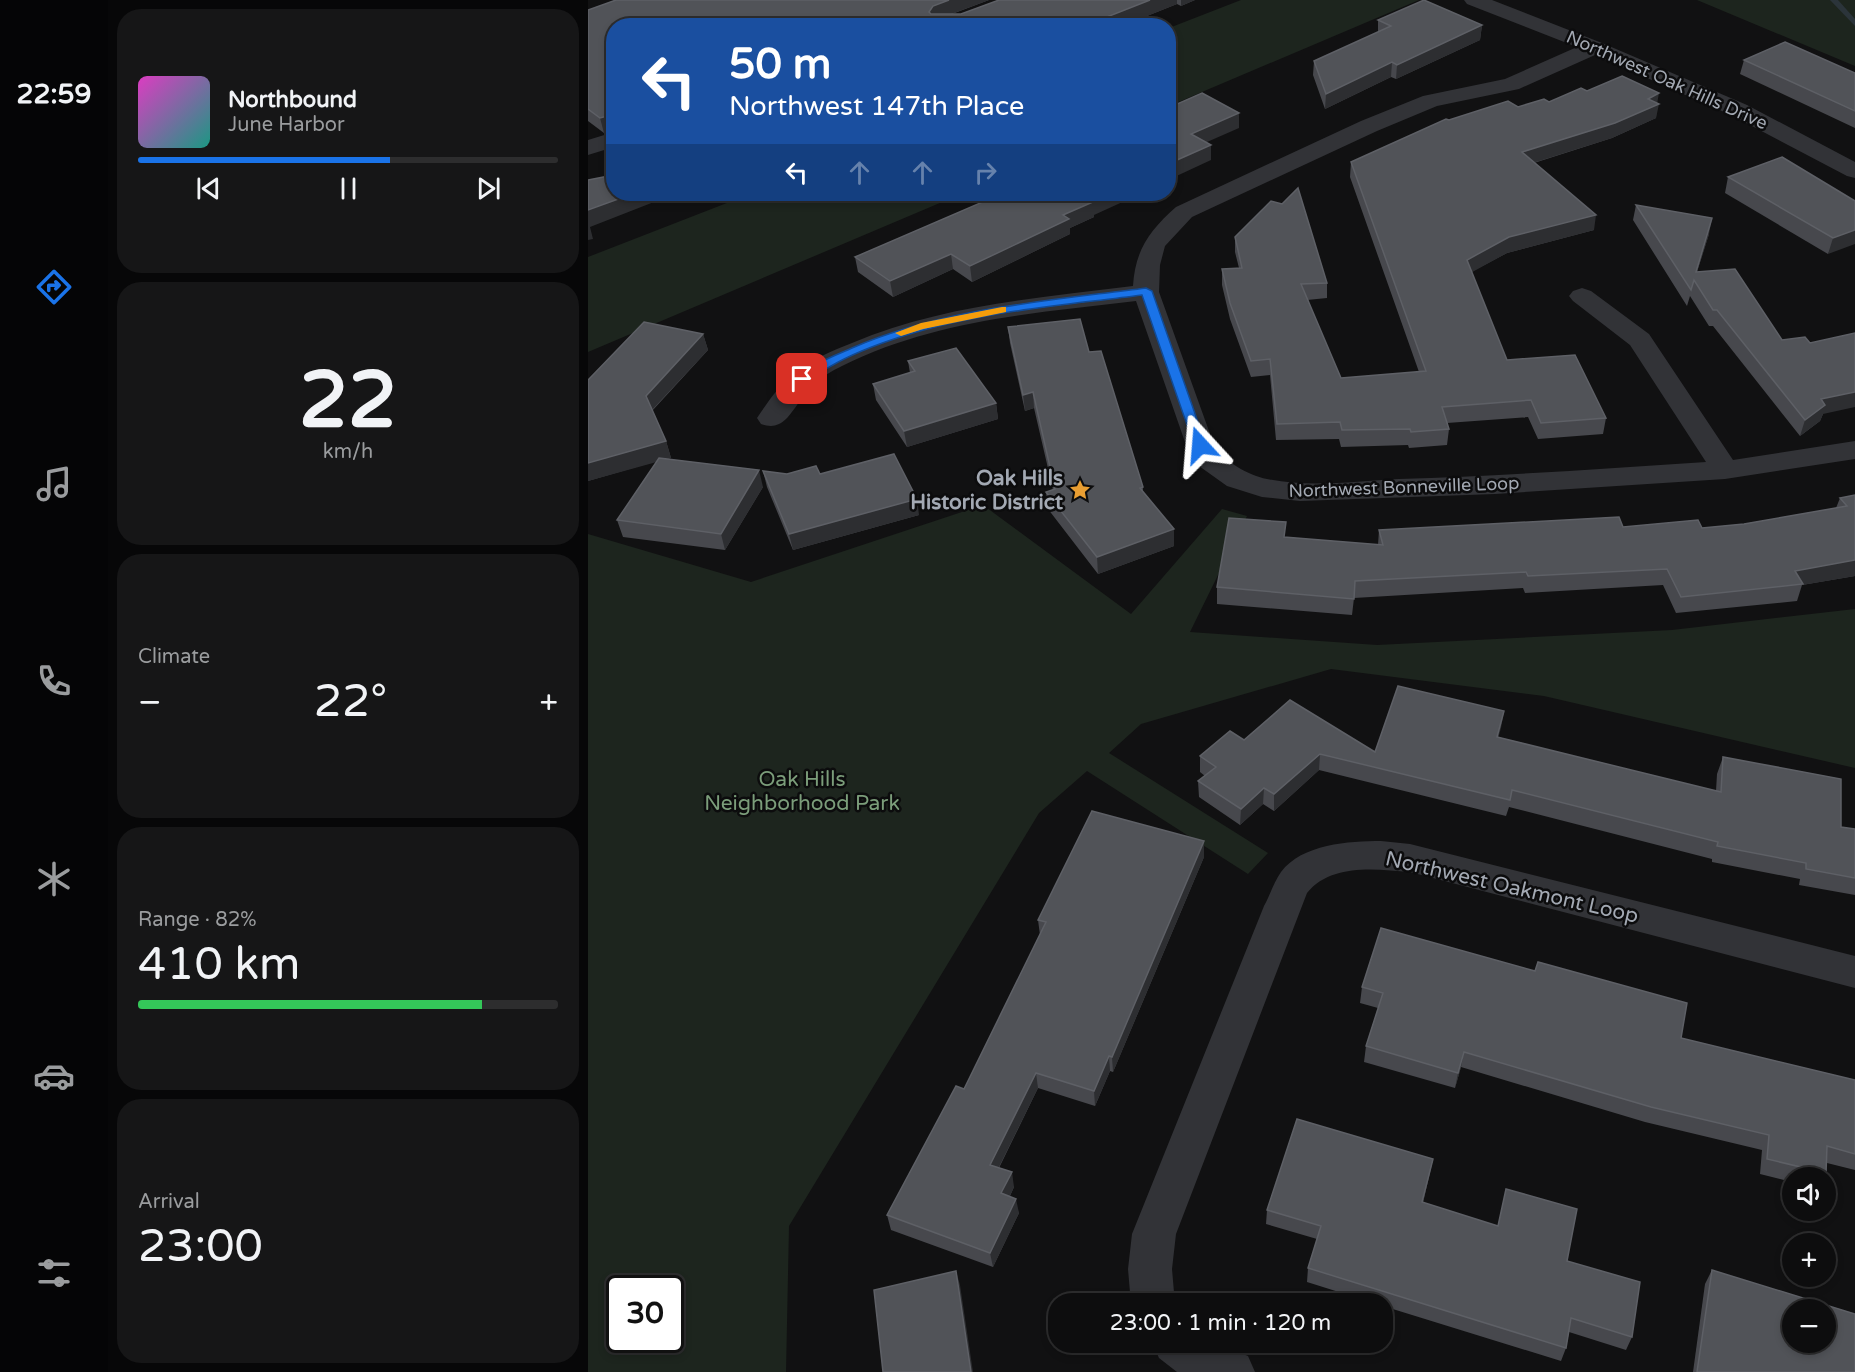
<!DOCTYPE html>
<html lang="en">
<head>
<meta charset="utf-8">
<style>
  :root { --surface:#0d0d0e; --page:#161617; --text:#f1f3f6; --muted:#9a9c9e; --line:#2d2d2e; --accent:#1a73e8 }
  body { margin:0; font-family:"Varela Round",sans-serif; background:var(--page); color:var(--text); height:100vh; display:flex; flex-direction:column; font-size:22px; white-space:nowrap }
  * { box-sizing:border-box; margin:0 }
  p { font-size:20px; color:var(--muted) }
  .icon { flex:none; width:33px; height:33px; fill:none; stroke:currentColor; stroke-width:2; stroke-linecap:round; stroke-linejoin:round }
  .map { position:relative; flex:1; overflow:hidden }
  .details { display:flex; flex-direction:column; gap:9px; padding:9px; background:#070708; width:480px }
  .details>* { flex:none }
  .guide { position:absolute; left:18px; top:18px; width:570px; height:183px; border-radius:24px; box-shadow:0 3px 9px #0003,0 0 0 2px var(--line); background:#1a4fa0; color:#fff; overflow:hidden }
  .tools { position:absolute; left:1194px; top:1167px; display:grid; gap:12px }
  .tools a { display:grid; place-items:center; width:54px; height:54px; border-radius:50%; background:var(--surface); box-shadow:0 3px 9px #0003,0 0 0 2px var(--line); font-size:30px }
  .speed { position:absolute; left:18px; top:1275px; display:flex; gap:12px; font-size:30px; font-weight:700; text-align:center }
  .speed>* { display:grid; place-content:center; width:78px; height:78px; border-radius:50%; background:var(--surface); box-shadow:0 3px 9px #0003,0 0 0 2px var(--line); line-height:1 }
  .speed .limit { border:3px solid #111; border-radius:9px; background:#fff; color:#111 }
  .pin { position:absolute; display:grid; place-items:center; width:51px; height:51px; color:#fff; margin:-26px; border-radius:12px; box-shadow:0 3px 9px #0006 }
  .me { position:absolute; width:66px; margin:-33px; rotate:341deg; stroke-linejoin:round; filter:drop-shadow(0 0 4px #0008) }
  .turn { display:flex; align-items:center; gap:21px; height:126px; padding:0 24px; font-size:27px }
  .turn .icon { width:78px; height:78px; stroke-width:2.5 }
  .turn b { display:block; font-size:42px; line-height:51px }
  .lanes { display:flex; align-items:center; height:57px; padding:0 24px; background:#0003; justify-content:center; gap:30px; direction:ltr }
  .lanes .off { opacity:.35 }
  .big { font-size:45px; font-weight:600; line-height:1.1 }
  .details .tile { flex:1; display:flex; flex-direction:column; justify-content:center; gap:9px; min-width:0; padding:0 21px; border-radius:24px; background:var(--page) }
  .details .dial { align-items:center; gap:0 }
  .dial b { font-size:78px; line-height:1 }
  .song { display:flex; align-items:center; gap:18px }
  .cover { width:72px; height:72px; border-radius:9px; background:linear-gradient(135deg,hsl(310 70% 55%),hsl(170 70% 35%)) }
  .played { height:6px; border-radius:3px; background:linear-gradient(90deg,var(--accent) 60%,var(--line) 60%) }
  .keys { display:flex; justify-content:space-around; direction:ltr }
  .heat { display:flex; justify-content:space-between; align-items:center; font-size:33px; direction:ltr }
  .charge { height:9px; border-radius:4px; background:linear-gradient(90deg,#34c759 82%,var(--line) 0) }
  .trip { position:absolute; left:460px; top:1293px; width:345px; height:60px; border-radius:24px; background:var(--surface); box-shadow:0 3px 9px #0003,0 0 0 2px var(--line); font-weight:600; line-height:60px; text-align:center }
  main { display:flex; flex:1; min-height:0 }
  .menu { display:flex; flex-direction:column; width:108px; justify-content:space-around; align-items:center; background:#050506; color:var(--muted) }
  .menu .icon { width:42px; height:42px }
  .menu .on { color:var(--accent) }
  .menu b { font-size:27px; color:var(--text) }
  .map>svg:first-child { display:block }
  .green { fill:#1d251e; fill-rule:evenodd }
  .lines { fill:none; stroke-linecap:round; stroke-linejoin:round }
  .stream { fill:#2b343a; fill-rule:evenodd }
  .minor { fill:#323337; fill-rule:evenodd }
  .wall { fill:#47484d }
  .shaded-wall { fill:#2d2e31 }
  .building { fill:#515358; stroke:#5e6066; stroke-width:1.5; fill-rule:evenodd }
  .route { fill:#1a73e8; stroke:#114b97; stroke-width:1.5 }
  .slow { fill:#f59e0b }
  .labels { text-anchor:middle; stroke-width:5; stroke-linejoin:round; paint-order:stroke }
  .far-street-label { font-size:18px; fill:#a3a9b3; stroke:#0c0c0d }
  .poi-label { font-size:21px; font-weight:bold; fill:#a3a9b3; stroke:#0c0c0d; text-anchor:end }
  .park-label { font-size:21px; fill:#7b9d7a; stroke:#0c0c0d }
  .street-label { font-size:21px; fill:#a3a9b3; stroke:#0c0c0d }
</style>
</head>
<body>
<main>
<nav class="menu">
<b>22:59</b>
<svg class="icon on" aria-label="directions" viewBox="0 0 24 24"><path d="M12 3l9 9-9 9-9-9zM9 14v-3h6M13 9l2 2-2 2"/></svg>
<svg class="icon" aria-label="music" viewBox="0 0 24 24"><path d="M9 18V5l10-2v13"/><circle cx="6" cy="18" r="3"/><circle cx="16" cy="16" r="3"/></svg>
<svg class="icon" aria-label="phone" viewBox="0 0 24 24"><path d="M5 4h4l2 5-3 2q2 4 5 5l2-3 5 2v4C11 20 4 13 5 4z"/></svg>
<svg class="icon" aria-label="climate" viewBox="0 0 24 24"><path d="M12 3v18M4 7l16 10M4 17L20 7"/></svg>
<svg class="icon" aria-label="car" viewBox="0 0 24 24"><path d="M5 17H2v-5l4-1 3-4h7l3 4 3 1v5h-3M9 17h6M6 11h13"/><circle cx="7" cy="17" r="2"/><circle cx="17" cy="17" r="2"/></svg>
<svg class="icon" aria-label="filters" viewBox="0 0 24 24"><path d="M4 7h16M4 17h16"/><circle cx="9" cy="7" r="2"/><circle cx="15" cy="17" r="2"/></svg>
</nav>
<section class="details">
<div class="tile">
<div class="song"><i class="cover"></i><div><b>Northbound</b><p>June Harbor</p></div></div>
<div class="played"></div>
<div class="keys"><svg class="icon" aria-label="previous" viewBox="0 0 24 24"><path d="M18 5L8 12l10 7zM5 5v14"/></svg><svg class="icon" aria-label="pause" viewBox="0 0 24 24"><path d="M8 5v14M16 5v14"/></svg><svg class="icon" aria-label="next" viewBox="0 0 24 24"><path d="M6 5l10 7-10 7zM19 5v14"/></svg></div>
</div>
<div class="tile dial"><b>22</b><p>km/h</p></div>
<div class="tile"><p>Climate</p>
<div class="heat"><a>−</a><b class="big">22°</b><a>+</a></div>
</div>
<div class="tile"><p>Range · 82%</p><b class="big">410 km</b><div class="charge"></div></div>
<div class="tile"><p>Arrival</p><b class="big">23:00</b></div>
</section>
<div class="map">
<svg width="1267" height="1372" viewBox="0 0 1267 1372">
  <rect width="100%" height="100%" fill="#111112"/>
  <g class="green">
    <polygon points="653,0 831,0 581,106 581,28"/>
    <polygon points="1109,0 1267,0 1267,66"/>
    <polygon points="162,194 373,194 0,352 0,257"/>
    <path d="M395 505 543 614 634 509 659 516 602 632 789 645 1084 630 1267 609V768L956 696 743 669 553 724 521 753 680 853 660 874 499 771 451 813 201 1226 198 1372H0V534L163 582ZM32 1288H82V1340H32Z"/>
  </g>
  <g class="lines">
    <polygon class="stream" points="1242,0 1250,0 1267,19 1267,26"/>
    <g class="minor">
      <path d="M876 0H904L1014 43 1159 105 1267 162V178L1259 176 1143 115 1007 55 931 89 849 106 789 131 604 217 577 246 572 265 571 292 626 445C636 461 659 475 679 479 721 488 768 481 811 479 913 476 1015 469 1118 462L1042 345 985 301 981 296 985 291 994 288 1003 291 1061 334 1145 460 1267 441V459L1137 479 907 494 712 501 674 497 639 486 611 466 598 445 548 301C448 313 346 320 254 366 244 371 231 378 223 386 214 395 202 420 191 424 185 427 179 426 173 424L169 418C179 403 193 383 207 372 224 359 244 351 264 343 353 305 450 298 545 286 547 250 562 230 588 207L773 121 835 96 917 79 989 47 879 4Z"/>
      <polygon points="26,132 26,147 0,155 0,140"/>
      <path d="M793 841 822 844 1267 956V988L822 872C788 869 743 863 719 893L588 1234 584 1269 587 1304H543L540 1269 544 1234 676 906C682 895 686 882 693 872 714 844 761 841 793 841Z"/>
      <polygon points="564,1342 626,1342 660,1356 667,1372 589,1372 571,1358"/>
    </g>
  </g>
  <g class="wall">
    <polygon points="28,0 401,0 364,14 373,14 411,0 607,0 593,6 589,4 534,26 26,26 26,132 25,131 16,133 0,121 0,10"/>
    <polygon points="790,20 894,25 892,40 808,79 803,77 737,109 725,75 726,61 790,32"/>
    <polygon points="1156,60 1267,73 1267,128 1152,74"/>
    <polygon points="999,91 1069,103 1068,118 1024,138 946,163 1006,230 919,253 883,272 919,360 1018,418 1015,434 950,439 940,417 859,423 861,429 859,445 821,448 820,445 753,447 751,439 688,440 682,375 663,377 642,319 634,285 634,269 651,268 647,252 647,237 739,283 739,298 719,300 753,378 831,372 762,177 763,162 861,120 961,102"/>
    <polygon points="1140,177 1267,201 1240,254 1137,193"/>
    <polygon points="409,199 506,215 506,217 482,228 482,234 384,282 365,269 305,297 270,272 267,257"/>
    <polygon points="1048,205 1121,234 1109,272 1235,414 1232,421 1212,436 1125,326 1121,326 1102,296 1099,306 1045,220"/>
    <polygon points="420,327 501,352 555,487 555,493 586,529 586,546 510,574 460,509 458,492 465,490 446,408 437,411 422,343"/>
    <polygon points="115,334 120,350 64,411 78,441 83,458 77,459 175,487 137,550 35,537 29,520 69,461 0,481 0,380"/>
    <polygon points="320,361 408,403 410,419 319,447 288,400 285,384 322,373"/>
    <polygon points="175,471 199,474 232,474 331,515 205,550 179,487"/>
    <polygon points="1267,495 1267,576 1214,585 1209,601 1088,613 1075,585 937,593 935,588 766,598 764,615 629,604 629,587 697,537 790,545 791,530 1035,527 1114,528 1156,524 1248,508 1252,498"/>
    <polygon points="916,711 910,737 1128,791 1129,774 1135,757 1253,827 1267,829 1267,895 1211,885 1212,879 1124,862 1124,859 921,807 918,816 731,770 686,811 675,804 652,825 611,797 610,781 617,776 612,772 612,756 656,740 787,752"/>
    <polygon points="616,857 525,1072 522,1071 507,1106 450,1088 411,1168 426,1187 422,1196 431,1213 405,1267 303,1230 299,1215 376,1089 452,935 450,920"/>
    <polygon points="774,987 1093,1038 1267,1080 1267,1170 1239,1163 1238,1173 1236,1178 1204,1178 1204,1182 1172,1174 1174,1150 1057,1122 873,1067 867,1088 776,1062 778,1046 790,1008 772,1003"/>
    <polygon points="845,1159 835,1203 910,1226 918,1189 1044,1337 1038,1350 981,1332 978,1348 973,1361 795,1306 795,1304 789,1304 719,1282 720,1268 729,1239 678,1224 679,1210"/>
    <polygon points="1124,1270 1267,1372 1105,1372 1117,1284"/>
  </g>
  <g class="shaded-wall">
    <polygon points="361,0 401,0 347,20 341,12 345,6"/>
    <polygon points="562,0 589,0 589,4 534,26 496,26"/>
    <polygon points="593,0 607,0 593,6"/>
    <polygon points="894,25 892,40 808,79 809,65"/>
    <polygon points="804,62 803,77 737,109 738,94"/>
    <polygon points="1071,93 1069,104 1071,104 1068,118 1024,138 932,167 934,152"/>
    <polygon points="651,113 651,128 603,149 603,134"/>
    <polygon points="23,115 25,131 16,133 12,118"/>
    <polygon points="623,145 623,160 580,180 580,164"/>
    <polygon points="44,194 69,194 71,200 2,227 5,239 0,240 0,210"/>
    <polygon points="518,194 552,194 506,215 506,217 482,228 482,234 384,282 382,266 475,215"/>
    <polygon points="1008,215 1006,230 919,253 877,276 879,260 921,237"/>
    <polygon points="1124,218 1121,234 1106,281 1108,272"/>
    <polygon points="1267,230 1267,244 1240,254 1245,238"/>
    <polygon points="363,254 365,269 305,297 302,281"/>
    <polygon points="115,334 120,350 62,412 58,396"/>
    <polygon points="445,392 446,408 437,411 435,395"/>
    <polygon points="1267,392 1267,407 1235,414 1232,421 1212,436 1217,420 1233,399"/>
    <polygon points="408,403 410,419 319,447 316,431"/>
    <polygon points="78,441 83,458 0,481 0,463"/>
    <polygon points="171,470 175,487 137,550 133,534"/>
    <polygon points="329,499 331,515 205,550 201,534"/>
    <polygon points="586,529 586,546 510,574 509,557"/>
    <polygon points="1267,560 1267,576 1214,585 1215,584 1207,571"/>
    <polygon points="916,711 913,728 906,753 909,737"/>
    <polygon points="732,754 731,770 686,811 686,794"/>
    <polygon points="676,788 675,804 652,825 653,809"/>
    <polygon points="616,841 616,857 525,1072 524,1057"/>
    <polygon points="876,1052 873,1067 867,1088 870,1073"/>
    <polygon points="521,1056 522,1071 507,1106 506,1091"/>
    <polygon points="448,1073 450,1088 405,1179 402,1165"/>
    <polygon points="845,1159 842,1173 831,1217 834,1202"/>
    <polygon points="424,1172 426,1187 416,1208 413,1193"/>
    <polygon points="428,1199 431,1213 405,1267 402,1253"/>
    <polygon points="368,1271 372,1285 385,1372 383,1372"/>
  </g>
  <g class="building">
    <polygon points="28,0 361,0 345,6 341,12 343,14 373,14 411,0 562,0 496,26 26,26 26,128 24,127 23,115 12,118 0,109 0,10"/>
    <polygon points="836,0 894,25 809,65 804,62 738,94 726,61 803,26 790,20"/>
    <polygon points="1197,42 1267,73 1267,111 1156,60"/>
    <polygon points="1034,76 1071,93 1060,99 1071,104 1027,123 934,152 1008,215 921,237 879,260 919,360 987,355 1018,418 953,423 943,400 854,407 861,429 823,432 822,429 754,430 752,422 689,424 682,359 663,361 642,303 634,269 654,268 647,237 683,201 694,204 710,188 739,283 713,284 753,378 838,371 763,162 858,119 861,120 920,101 930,107 956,99 961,102 993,88 999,91"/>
    <polygon points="614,93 651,113 603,134 623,145 580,164 580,108"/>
    <polygon points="1194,157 1267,201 1267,230 1245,238 1140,177"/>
    <polygon points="26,175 26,194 44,194 0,210 0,180"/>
    <polygon points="421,194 518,194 503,201 505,202 475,215 481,219 382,266 363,254 302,281 267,257 406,197 409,199"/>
    <polygon points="1048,205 1124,218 1108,272 1147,269 1194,340 1217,337 1222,343 1267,333 1267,392 1233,399 1237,405 1217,420 1129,310 1125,310 1106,280 1103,290"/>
    <polygon points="492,319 501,352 513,351 555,487 552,488 586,529 509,557 458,492 467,489 445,392 435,395 420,327"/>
    <polygon points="56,322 115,334 58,396 78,441 0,463 0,380"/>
    <polygon points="368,348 408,403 316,431 285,384 327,371 320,361"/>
    <polygon points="306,454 329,499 201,534 175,471 199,474 228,466 232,474"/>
    <polygon points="71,458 171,470 133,534 29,520"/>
    <polygon points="1267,495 1267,560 1207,571 1215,584 1093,597 1079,569 940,576 938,572 767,581 766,599 629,587 641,518 698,522 696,537 795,545 791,530 1031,517 1035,527 1110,520 1114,528 1156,524 1259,506 1252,498"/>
    <polygon points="810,686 916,711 909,737 1133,792 1135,757 1253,779 1253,827 1267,829 1267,878 1218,869 1218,863 1129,846 1130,842 924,790 922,800 732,754 686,794 676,788 653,809 610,781 628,767 612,756 642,731 656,740 702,700 787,752"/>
    <polygon points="504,811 616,841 524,1057 521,1056 506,1091 448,1073 402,1165 424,1172 413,1193 428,1199 402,1253 299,1215 368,1086 376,1089 458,922 450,920"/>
    <polygon points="793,928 947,971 950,962 1099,1003 1093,1038 1267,1080 1267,1154 1239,1146 1238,1173 1179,1159 1181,1135 1063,1107 876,1052 870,1073 778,1046 795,993 774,987"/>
    <polygon points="709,1119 845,1159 834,1202 910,1226 918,1189 989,1209 979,1261 1052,1282 1044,1337 983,1318 978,1348 720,1268 733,1226 679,1210"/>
    <path d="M1124 1270 1267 1314V1372H1109ZM1204 1310H1238V1342H1204Z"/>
    <polygon points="368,1271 383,1372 295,1372 286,1290"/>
  </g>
  <path class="route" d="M558 288 564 291 618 445 616 448 612 449 606 445 554 295C471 306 385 312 306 339 282 347 256 357 235 371 227 376 220 383 211 382L209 379C223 364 246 356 264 348 357 308 459 301 558 288Z"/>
  <polygon class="slow" points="414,307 418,307 418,312 335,329 313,336 307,333 333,323"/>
  <defs>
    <symbol id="sight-bare" viewBox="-9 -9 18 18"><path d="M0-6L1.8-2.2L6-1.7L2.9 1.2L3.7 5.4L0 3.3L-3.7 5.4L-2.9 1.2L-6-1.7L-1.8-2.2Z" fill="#e99e32" stroke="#0c0c0d" stroke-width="2.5" paint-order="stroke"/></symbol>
  </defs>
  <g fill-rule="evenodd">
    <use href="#sight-bare" x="477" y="475" width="30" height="30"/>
  </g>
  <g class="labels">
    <g class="far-street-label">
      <text transform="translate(1079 80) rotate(24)" y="6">Northwest Oak Hills Drive</text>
      <text transform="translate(816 487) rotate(-2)" y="6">Northwest Bonneville Loop</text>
    </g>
    <g class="poi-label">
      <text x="475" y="485">Oak Hills<tspan x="475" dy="24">Historic District</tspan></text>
    </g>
    <g class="park-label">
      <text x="214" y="786">Oak Hills<tspan x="214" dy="24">Neighborhood Park</tspan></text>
    </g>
    <g class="street-label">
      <text transform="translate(924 887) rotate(13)" y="7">Northwest Oakmont Loop</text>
    </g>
  </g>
</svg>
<div class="tools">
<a><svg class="icon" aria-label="sound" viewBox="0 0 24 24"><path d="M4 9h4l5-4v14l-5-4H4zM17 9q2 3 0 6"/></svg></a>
<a>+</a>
<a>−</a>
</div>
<div class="speed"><div class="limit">30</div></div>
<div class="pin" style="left:214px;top:379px;background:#d93025"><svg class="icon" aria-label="arrive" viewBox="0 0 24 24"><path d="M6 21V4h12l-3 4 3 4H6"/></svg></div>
<svg class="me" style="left:612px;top:445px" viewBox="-20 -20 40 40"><path d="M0-17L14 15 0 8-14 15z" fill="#1a73e8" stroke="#fff" stroke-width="4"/></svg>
<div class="trip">23:00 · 1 min · 120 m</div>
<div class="guide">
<div class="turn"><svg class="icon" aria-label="left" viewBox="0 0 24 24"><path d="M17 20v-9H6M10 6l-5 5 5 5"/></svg><div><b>50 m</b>Northwest 147th Place</div></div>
<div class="lanes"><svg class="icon" aria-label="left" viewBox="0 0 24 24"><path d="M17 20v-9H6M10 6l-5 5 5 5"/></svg><svg class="icon off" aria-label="ahead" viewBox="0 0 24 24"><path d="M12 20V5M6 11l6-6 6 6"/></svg><svg class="icon off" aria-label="ahead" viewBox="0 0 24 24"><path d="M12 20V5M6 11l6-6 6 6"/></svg><svg class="icon off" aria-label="right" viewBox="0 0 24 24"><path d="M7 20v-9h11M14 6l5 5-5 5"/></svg></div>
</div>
</div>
</main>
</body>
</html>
